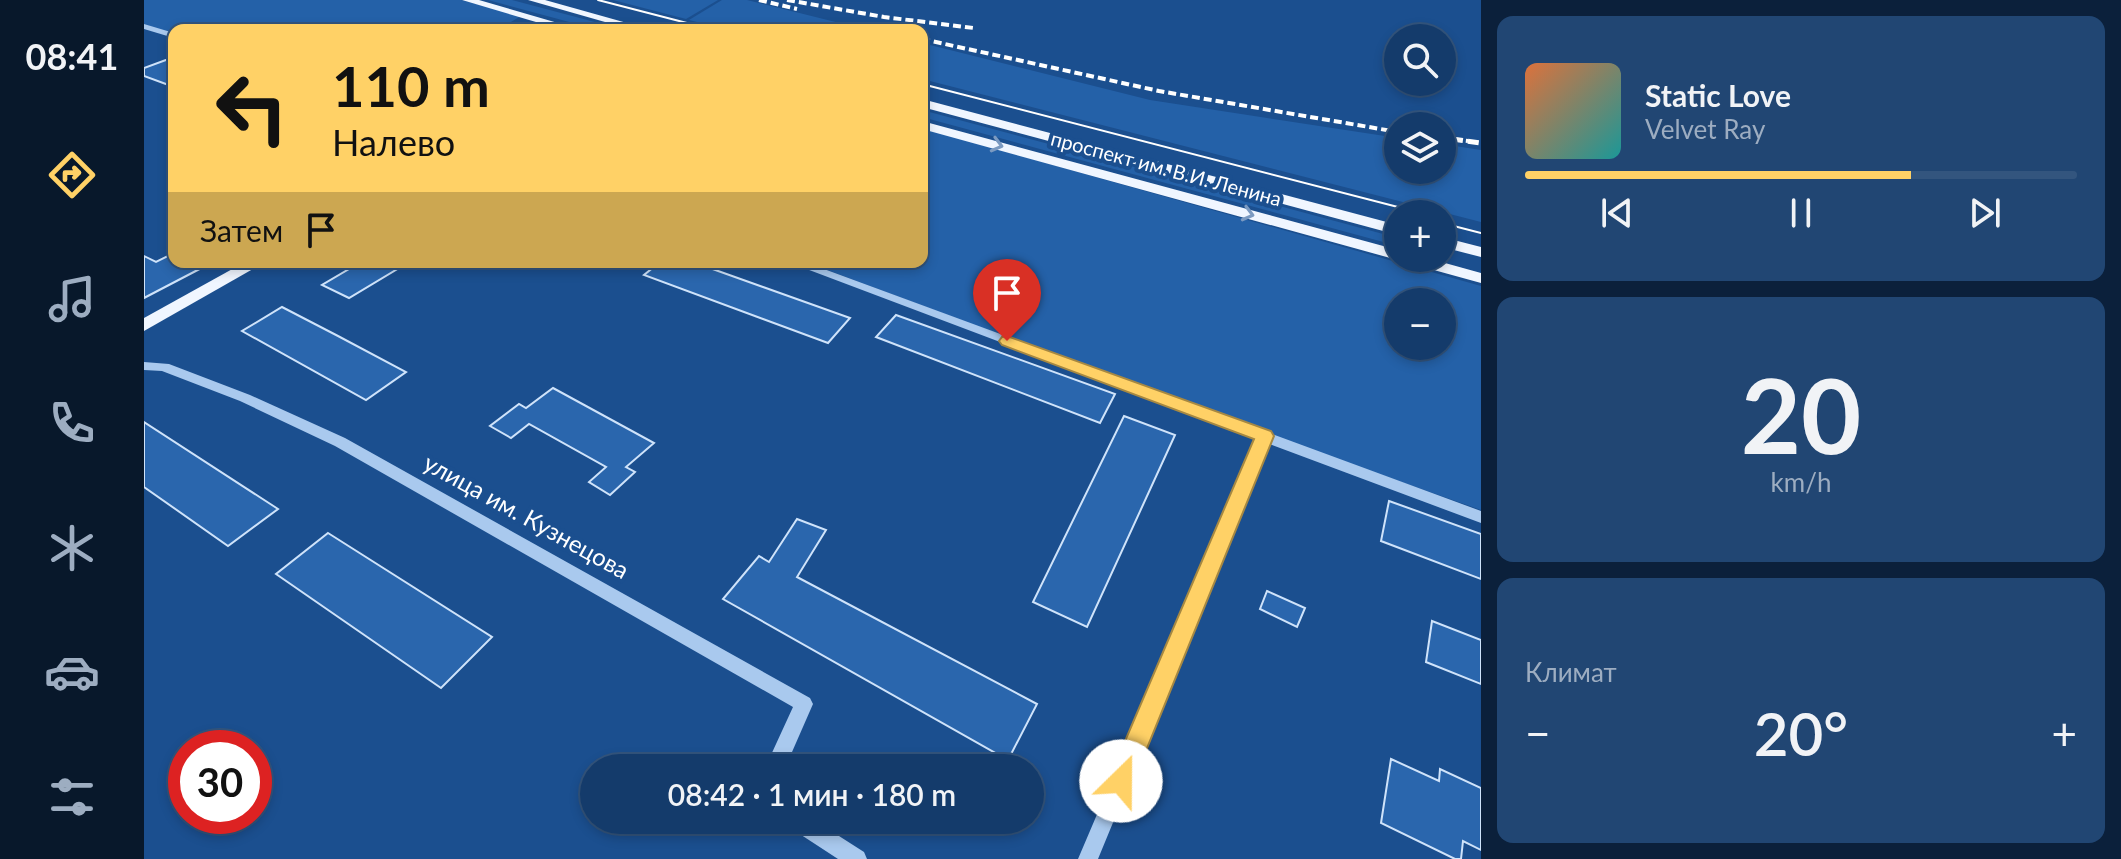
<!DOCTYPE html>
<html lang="ru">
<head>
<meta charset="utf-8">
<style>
  :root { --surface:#143b6b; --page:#214673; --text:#f1f3f6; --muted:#9dadc1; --line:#33557e; --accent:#ffd166 }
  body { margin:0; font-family:Lato,sans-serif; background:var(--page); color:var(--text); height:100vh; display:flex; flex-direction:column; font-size:30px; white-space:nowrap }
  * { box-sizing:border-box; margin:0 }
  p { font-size:26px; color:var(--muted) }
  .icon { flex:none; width:44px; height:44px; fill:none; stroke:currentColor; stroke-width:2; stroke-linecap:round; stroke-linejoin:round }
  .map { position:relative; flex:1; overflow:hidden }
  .sheet { display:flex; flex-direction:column; gap:16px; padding:16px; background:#0b203b; width:640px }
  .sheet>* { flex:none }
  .hud { position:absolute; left:24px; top:24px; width:760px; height:244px; border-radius:16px; box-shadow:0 4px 12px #0003,0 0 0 2px var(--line); background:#ffd166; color:#111; overflow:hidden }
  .controls { position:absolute; left:1240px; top:24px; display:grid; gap:16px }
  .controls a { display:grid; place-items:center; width:72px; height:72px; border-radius:50%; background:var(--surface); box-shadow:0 4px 12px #0003,0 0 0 2px var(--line); font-size:40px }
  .speed { position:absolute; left:24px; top:730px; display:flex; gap:16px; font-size:40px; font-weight:700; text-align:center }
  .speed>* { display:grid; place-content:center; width:104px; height:104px; border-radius:50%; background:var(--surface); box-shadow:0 4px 12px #0003,0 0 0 2px var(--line); line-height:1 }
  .speed .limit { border:12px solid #d22; background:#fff; color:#111 }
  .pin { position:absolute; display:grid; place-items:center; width:68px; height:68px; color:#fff; margin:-82px -34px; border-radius:50% 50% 50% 0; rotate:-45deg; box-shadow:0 0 8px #0007 }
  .pin .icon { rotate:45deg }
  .me { position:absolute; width:88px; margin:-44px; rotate:23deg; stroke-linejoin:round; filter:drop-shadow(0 0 6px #0008) }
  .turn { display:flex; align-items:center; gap:28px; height:168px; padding:0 32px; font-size:36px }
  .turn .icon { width:104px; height:104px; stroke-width:2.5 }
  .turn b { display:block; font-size:56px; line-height:68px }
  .then { display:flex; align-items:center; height:76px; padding:0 32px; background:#0003; gap:16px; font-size:30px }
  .big { font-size:60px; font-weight:600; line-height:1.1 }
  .sheet .card { flex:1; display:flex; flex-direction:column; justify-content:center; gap:12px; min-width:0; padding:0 28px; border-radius:16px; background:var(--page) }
  .sheet .dial { align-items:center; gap:0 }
  .dial b { font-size:104px; line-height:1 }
  .song { display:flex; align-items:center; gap:24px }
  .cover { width:96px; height:96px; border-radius:12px; background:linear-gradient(135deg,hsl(20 70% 55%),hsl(180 70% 35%)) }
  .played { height:8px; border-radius:4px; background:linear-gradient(90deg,var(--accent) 70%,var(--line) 70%) }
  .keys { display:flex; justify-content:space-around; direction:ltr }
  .heat { display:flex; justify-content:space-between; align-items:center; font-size:44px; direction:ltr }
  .trip { position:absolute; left:436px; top:754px; width:464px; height:80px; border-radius:40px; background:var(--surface); box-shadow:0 4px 12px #0003,0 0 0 2px var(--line); font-weight:600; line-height:80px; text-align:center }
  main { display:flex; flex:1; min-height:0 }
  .menu { display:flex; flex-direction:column; width:144px; justify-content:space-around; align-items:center; background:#08182b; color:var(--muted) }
  .menu .icon { width:56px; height:56px }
  .menu .on { color:var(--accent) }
  .menu b { font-size:36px; color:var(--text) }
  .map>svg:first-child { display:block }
  .green { fill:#2461a8; fill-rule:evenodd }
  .building { fill:#2a66ad; stroke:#cfe3fa; stroke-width:2 }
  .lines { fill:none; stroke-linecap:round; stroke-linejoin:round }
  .minor { fill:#a9c9ee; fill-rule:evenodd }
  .major { fill:#f0f6ff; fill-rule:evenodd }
  .tram { stroke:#fff; stroke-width:2 }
  .rail-far1 { stroke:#fff; stroke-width:4; stroke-dasharray:8 4; stroke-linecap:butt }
  .rail { stroke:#fff; stroke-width:5; stroke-dasharray:11 5; stroke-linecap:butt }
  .oneway { stroke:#7b9ac1 }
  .route { fill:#ffd166; stroke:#a68842; stroke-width:2 }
  .labels { text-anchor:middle; stroke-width:8; stroke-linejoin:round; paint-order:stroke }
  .far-street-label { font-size:20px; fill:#fff; stroke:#1b4f8f }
  .street-label { font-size:24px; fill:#fff; stroke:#1b4f8f }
</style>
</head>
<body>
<main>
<nav class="menu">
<b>08:41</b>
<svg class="icon on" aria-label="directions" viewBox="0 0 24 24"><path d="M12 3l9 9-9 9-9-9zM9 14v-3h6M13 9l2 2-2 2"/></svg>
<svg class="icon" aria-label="music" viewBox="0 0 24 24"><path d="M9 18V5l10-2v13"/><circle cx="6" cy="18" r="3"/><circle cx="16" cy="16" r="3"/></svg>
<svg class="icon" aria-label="phone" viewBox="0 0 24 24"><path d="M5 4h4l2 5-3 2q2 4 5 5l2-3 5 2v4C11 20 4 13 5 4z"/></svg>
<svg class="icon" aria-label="climate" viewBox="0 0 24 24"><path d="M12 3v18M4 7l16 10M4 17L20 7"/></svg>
<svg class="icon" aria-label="car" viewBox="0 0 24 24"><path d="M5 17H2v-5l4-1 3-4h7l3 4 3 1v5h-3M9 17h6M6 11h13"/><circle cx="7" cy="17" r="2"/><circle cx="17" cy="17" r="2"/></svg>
<svg class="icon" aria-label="filters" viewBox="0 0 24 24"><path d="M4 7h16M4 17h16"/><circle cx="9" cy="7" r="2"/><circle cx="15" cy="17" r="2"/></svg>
</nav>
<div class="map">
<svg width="1337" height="859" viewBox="0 0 1337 859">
  <rect width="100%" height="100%" fill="#1b4f8f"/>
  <g class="green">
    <polygon points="0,0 317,0 377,16 360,26 375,30 30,30 30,35 0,24"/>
    <polygon points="344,0 368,0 481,30 455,30"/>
    <polygon points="469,0 574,0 542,19"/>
    <polygon points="578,0 603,0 724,30 585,30 545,20"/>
    <polygon points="778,43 1006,100 1254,138 1254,170 1298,170 1298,144 1337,150 1337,222 778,79"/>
    <polygon points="778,110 1254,238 1254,246 778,117"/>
    <path d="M778 128 1337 286V510L1124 435 662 262H778ZM1254 302H1298V346H1254Z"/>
  </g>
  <g class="building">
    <polygon points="30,57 30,87 0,76 0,68"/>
    <polygon points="30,253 30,262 69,262 0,298 0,256 12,262"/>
    <polygon points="217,262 265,262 205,298 178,285"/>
    <polygon points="516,262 549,262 706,318 684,343 500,275"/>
    <polygon points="138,307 194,336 262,372 222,400 98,331"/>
    <polygon points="752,315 971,394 956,423 732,337"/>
    <polygon points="409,388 510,443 482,467 491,472 466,495 445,482 462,467 385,424 367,438 346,426 375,404 382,408"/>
    <polygon points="980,416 1031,435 943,627 889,602"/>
    <polygon points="0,422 134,509 84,546 0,487"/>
    <polygon points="1245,501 1337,534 1337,579 1237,541"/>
    <polygon points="653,519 682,530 653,577 893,704 864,760 579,599 615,556 625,562"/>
    <polygon points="184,533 348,637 297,688 132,574"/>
    <polygon points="1123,591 1161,608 1153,627 1116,609"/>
    <polygon points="1288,621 1337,640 1337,684 1282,662"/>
    <polygon points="1247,759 1295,781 1296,769 1337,788 1337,850 1319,841 1317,859 1311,859 1237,823"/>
  </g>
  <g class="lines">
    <g class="minor">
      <polygon points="0,24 30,33 30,38 0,29"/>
      <polygon points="644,262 661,262 1337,511 1337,523 1125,444 954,859 934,859 1113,439"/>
      <polygon points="0,362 25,364 106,395 201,438 666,698 669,704 641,768 621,768 649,707 191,446 96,401 18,371 0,370"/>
      <polygon points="642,820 670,820 720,852 723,859 694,859 645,827"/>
    </g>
    <g class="major">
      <polygon points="318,0 335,0 438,30 419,30"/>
      <polygon points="384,0 401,0 508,30 489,30"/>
      <polygon points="778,99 1254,225 1254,235 778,107"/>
      <polygon points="778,121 1254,250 1254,258 1283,258 1337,273 1337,283 778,129"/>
      <polygon points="1298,237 1337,247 1337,257 1298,247"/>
      <polygon points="101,262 121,262 0,331 0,318"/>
    </g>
    <g class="tram">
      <polyline points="454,0 570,30"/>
      <polyline points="778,84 1281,214"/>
      <polyline points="1298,223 1337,233"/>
    </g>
    <g class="rail-far1">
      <polyline points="615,0 653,9"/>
      <polyline points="643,0 740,17 830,28"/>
      <polyline points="778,39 1015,91 1254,132"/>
      <polyline points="1298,138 1324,141"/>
    </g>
    <polyline class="rail" points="1308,139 1337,143"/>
  </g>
  <defs><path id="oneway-chevron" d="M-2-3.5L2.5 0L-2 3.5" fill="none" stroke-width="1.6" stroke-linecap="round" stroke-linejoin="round" transform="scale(2)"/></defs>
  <g class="oneway">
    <use href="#oneway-chevron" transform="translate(853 145) rotate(15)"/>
    <use href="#oneway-chevron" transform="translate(1104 214) rotate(15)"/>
  </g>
  <polygon class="route" points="863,336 1127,431 1130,436 986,790 977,794 968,790 964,781 1110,439 858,345 855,341 858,337"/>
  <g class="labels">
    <g class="far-street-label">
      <text transform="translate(1022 169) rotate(15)" y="7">проспект им. В.И. Ленина</text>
    </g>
    <g class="street-label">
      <text transform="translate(382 517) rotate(29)" y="8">улица им. Кузнецова</text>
    </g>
  </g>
</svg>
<div class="controls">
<a><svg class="icon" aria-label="search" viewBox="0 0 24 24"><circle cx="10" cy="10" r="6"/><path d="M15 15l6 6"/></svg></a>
<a><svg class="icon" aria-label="layers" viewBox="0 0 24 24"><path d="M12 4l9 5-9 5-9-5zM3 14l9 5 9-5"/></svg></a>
<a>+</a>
<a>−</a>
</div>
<div class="speed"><div class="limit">30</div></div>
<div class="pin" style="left:863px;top:341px;background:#d93025"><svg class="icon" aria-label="arrive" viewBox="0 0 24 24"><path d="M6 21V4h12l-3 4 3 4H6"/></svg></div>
<svg class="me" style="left:977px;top:781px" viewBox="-20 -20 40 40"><circle r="19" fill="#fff"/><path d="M0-13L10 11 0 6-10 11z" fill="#ffd166"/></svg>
<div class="trip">08:42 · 1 мин · 180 m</div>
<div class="hud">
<div class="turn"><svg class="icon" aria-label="left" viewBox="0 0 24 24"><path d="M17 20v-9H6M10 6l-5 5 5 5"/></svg><div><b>110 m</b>Налево</div></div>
<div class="then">Затем<svg class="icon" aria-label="arrive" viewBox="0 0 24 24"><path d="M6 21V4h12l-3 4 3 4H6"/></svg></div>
</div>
</div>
<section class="sheet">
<div class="card">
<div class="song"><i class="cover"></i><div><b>Static Love</b><p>Velvet Ray</p></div></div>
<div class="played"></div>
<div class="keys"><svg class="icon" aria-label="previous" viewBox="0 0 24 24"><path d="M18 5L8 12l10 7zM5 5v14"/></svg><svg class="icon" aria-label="pause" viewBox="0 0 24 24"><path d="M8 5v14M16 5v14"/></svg><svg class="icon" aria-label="next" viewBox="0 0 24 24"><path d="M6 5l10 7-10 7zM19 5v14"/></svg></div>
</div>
<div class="card dial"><b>20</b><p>km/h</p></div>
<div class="card"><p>Климат</p>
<div class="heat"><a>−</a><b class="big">20°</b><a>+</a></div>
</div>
</section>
</main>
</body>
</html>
